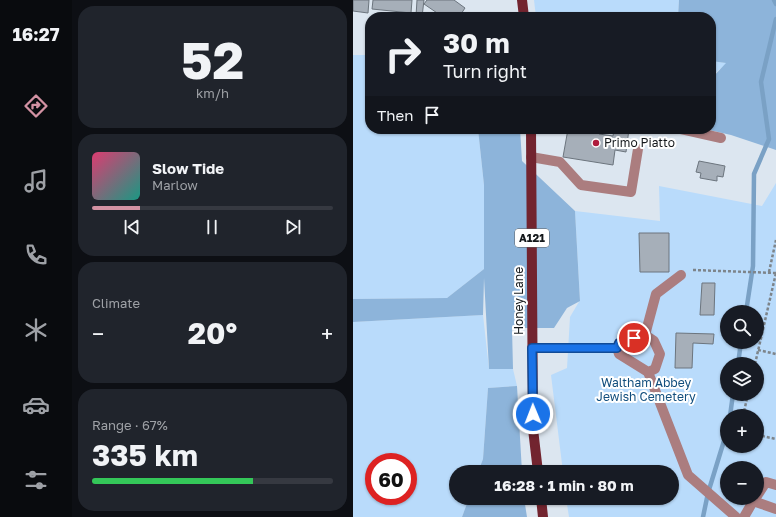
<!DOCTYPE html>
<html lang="en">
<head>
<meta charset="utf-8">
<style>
  :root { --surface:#171b24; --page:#20242c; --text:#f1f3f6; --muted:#9ea1a6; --line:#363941; --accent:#d392a3 }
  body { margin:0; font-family:"Golos Text",sans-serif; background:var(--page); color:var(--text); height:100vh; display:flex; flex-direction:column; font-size:15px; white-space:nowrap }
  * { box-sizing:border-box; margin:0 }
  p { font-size:13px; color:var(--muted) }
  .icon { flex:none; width:22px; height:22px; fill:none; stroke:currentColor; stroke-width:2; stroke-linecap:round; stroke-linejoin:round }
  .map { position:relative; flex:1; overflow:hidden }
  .panel { display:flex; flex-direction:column; gap:6px; padding:6px; background:#0d0f14; width:281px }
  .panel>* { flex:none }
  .banner { position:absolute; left:12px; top:12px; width:351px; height:122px; border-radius:16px; box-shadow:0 1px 3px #0004; background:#171b24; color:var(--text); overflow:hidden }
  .fabs { position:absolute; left:367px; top:305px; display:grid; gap:8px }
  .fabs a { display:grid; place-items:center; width:44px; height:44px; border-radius:50%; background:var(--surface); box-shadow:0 1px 3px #0004; font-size:20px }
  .speed { position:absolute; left:12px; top:453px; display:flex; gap:8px; font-size:20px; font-weight:700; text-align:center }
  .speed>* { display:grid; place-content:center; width:52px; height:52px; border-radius:50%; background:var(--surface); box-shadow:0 1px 3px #0004; line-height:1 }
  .speed .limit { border:6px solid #d22; background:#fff; color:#111 }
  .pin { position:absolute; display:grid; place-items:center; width:34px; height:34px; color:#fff; margin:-17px; border:2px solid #fff; border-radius:50%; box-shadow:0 1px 4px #0007 }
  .me { position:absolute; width:44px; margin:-22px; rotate:359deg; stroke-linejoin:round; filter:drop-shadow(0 0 3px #0008) }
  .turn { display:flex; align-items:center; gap:14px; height:84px; padding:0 12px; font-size:18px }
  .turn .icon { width:52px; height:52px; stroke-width:2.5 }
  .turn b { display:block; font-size:28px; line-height:34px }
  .then { display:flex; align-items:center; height:38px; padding:0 12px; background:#0003; gap:8px; font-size:15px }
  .big { font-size:30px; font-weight:700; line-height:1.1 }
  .panel .tile { flex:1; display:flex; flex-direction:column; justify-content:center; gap:6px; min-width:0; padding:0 14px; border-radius:16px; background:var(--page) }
  .panel .dial { align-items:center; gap:0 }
  .dial b { font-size:52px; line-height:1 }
  .song { display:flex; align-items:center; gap:12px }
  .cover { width:48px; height:48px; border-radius:6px; background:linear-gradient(135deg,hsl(340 70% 55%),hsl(170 70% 35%)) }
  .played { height:4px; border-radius:2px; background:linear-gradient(90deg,var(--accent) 20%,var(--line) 20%) }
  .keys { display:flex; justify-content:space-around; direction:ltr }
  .heat { display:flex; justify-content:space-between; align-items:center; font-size:22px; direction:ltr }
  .charge { height:6px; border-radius:3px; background:linear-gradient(90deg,#34c759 67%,var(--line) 0) }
  .trip { position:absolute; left:96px; top:465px; width:230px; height:40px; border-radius:20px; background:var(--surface); box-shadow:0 1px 3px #0004; font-weight:700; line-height:40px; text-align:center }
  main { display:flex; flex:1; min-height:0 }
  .tab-bar { display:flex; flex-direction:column; width:72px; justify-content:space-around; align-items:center; background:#090b0e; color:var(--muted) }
  .tab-bar .icon { width:28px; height:28px }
  .tab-bar .on { color:var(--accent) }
  .tab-bar b { font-size:18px; color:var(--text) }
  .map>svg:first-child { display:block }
  .green { fill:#b9dbfb; fill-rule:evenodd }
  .forest { fill:#8db4da }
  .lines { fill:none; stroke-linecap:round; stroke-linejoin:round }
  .stream { stroke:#7aa1c5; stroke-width:4.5 }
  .building { fill:#a6afb9; stroke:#6c757e }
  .path { stroke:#7d848a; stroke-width:2.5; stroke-dasharray:3 2; stroke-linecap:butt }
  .minor { stroke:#ab7d7f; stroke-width:10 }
  .major { stroke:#72242f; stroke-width:10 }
  .route-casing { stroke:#114b97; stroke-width:10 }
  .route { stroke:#1a73e8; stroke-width:7 }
  .poi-dot { fill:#af1c3d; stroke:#fff; stroke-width:1.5 }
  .labels { text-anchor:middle; stroke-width:4; stroke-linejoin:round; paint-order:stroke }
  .shield { fill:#fff; stroke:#5a5d5f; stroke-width:1 }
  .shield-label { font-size:11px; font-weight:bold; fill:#14181b }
  .poi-label { font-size:12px; fill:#14181b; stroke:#fff; text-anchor:start }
  .street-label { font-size:12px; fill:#14181b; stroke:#fff }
  .park-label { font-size:12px; fill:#114e7d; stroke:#fff }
</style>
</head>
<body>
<main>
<nav class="tab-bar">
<b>16:27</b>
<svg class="icon on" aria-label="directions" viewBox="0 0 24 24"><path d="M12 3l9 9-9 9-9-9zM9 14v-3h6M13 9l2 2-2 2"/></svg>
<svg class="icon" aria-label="music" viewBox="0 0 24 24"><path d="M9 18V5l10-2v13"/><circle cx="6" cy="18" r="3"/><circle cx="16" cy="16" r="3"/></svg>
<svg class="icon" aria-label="phone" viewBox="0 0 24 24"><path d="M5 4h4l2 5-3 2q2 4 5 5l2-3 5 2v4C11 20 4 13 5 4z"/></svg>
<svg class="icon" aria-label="climate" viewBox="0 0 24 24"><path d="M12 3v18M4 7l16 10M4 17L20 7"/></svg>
<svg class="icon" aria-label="car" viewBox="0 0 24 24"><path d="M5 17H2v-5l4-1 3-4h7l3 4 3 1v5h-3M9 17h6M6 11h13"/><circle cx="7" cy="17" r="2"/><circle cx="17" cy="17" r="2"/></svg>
<svg class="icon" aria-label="filters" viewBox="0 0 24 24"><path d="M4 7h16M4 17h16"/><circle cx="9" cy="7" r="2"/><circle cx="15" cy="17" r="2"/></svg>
</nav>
<section class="panel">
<div class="tile dial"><b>52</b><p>km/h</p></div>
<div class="tile">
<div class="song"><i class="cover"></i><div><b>Slow Tide</b><p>Marlow</p></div></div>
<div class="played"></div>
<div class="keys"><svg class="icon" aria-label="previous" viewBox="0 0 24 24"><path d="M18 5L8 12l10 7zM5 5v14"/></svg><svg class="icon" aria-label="pause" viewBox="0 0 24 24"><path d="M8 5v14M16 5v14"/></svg><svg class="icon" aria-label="next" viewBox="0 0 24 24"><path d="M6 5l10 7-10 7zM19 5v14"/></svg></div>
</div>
<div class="tile"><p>Climate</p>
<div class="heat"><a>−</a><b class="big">20°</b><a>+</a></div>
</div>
<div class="tile"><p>Range · 67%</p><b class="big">335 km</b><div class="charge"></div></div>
</section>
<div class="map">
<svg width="423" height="517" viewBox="0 0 423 517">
  <rect width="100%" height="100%" fill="#dce6f0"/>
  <g class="green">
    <polygon points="181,0 326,0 325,17 183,17"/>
    <polygon points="0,55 17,55 17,129 125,129 131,185 131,269 94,298 0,299"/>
    <polygon points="358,61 374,63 358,77"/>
    <path d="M423 183V517H216L213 498H319V472H210L198 375 214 368 217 317 227 300 222 211 307 221 306 186 409 206ZM374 312H404V342H374ZM374 364H404V394H374ZM374 416H404V446H374ZM374 468H404V498H374Z"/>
    <path d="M130 315 136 369H160L164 386 135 388 130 459 125 472H103V498H116L109 517H0V322ZM21 462H55V496H21Z"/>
  </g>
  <g class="forest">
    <polygon points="326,0 423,0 423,150 378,135 352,129 358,129 358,79 373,63 358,61 358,17 325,17"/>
    <polygon points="125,129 167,129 169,161 222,211 227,301 214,308 201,328 159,328 160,369 136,369 131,278 130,315 0,322 0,299 94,298 131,269 131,185"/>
    <polygon points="164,386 169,472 125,472 130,459 135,388"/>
    <polygon points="116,498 171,498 174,517 109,517"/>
  </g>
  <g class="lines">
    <g class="stream">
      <polyline points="421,0 423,4"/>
      <polyline points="393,312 400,266 401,174 416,139 408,82 423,19"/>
      <polyline points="385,364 388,342"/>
      <polyline points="377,416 380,394"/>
      <polyline points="350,517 355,493 374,431"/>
    </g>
  </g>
  <g class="building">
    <polygon points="0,0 16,0 15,13 0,11"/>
    <polygon points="20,0 59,0 58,13 19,9"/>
    <polygon points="64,0 71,0 69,17 63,16"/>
    <polygon points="74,0 101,0 112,8 106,17 90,17 71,4"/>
    <polygon points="215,129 247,129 246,134 260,136 261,129 276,129 273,152 262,150 260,165 210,157"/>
    <polygon points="346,161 372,166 370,177 364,176 364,181 347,178 348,173 343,172"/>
    <polygon points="286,233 316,233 316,272 287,272"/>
    <polygon points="349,283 362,283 361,315 347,315"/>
    <polygon points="323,333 361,334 360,344 340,343 339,368 322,368"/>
  </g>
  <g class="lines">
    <g class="path">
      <polyline points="340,270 423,273"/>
      <polyline points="416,272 423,240"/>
      <polyline points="405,350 423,354"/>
      <polyline points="402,364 423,273"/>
      <polyline points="390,416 395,394"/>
      <polyline points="404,435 423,439"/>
    </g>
    <g class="minor">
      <polyline points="328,129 368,138"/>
      <polyline points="178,157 207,162 228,185 278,192 285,149"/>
      <polygon points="292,335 301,341 307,354 302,369 295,372 266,354 264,348 266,343"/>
      <polyline points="292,335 303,294 328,275"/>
      <polyline points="179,348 264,348"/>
      <polyline points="295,372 335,475 383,517"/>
      <polyline points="404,496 413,482 423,485"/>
      <polyline points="400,501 423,509"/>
      <polyline points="391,517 402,498"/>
    </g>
    <g class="major">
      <polyline points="169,0 171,17"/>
      <polyline points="178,129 180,429 185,472"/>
      <polyline points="188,498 190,517"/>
    </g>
  </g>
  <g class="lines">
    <defs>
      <polyline id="route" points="180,414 179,348 264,348 266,343 281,338"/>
    </defs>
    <use href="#route" class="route-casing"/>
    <use href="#route" class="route"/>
  </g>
  <circle class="poi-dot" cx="243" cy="143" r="4"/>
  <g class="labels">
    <rect class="shield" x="162" y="229" width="34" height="18" rx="3"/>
    <g class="shield-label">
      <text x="179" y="242">A121</text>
    </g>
    <g class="poi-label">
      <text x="251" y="147">Primo Piatto</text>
    </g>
    <g class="street-label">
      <text transform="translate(166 301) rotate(-90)" y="4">Honey Lane</text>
    </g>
    <g class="park-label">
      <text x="293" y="387">Waltham Abbey<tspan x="293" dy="14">Jewish Cemetery</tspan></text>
    </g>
  </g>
</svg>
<div class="fabs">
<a><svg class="icon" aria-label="search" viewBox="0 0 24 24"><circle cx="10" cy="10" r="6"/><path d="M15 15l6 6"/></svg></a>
<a><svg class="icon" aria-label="layers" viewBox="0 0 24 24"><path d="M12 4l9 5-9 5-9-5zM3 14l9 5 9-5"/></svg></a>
<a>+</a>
<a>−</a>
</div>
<div class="speed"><div class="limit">60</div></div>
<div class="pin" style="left:281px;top:338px;background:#d93025"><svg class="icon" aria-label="arrive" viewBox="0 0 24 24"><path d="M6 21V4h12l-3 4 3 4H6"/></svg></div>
<svg class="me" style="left:180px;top:414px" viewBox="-20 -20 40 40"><circle r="17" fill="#1a73e8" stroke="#fff" stroke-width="3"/><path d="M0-11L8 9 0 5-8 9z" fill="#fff"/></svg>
<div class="trip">16:28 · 1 min · 80 m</div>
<div class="banner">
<div class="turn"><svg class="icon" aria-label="right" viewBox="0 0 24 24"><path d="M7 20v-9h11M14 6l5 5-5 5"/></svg><div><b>30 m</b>Turn right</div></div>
<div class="then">Then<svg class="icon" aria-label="arrive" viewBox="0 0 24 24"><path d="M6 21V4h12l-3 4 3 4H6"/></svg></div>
</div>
</div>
</main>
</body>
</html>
